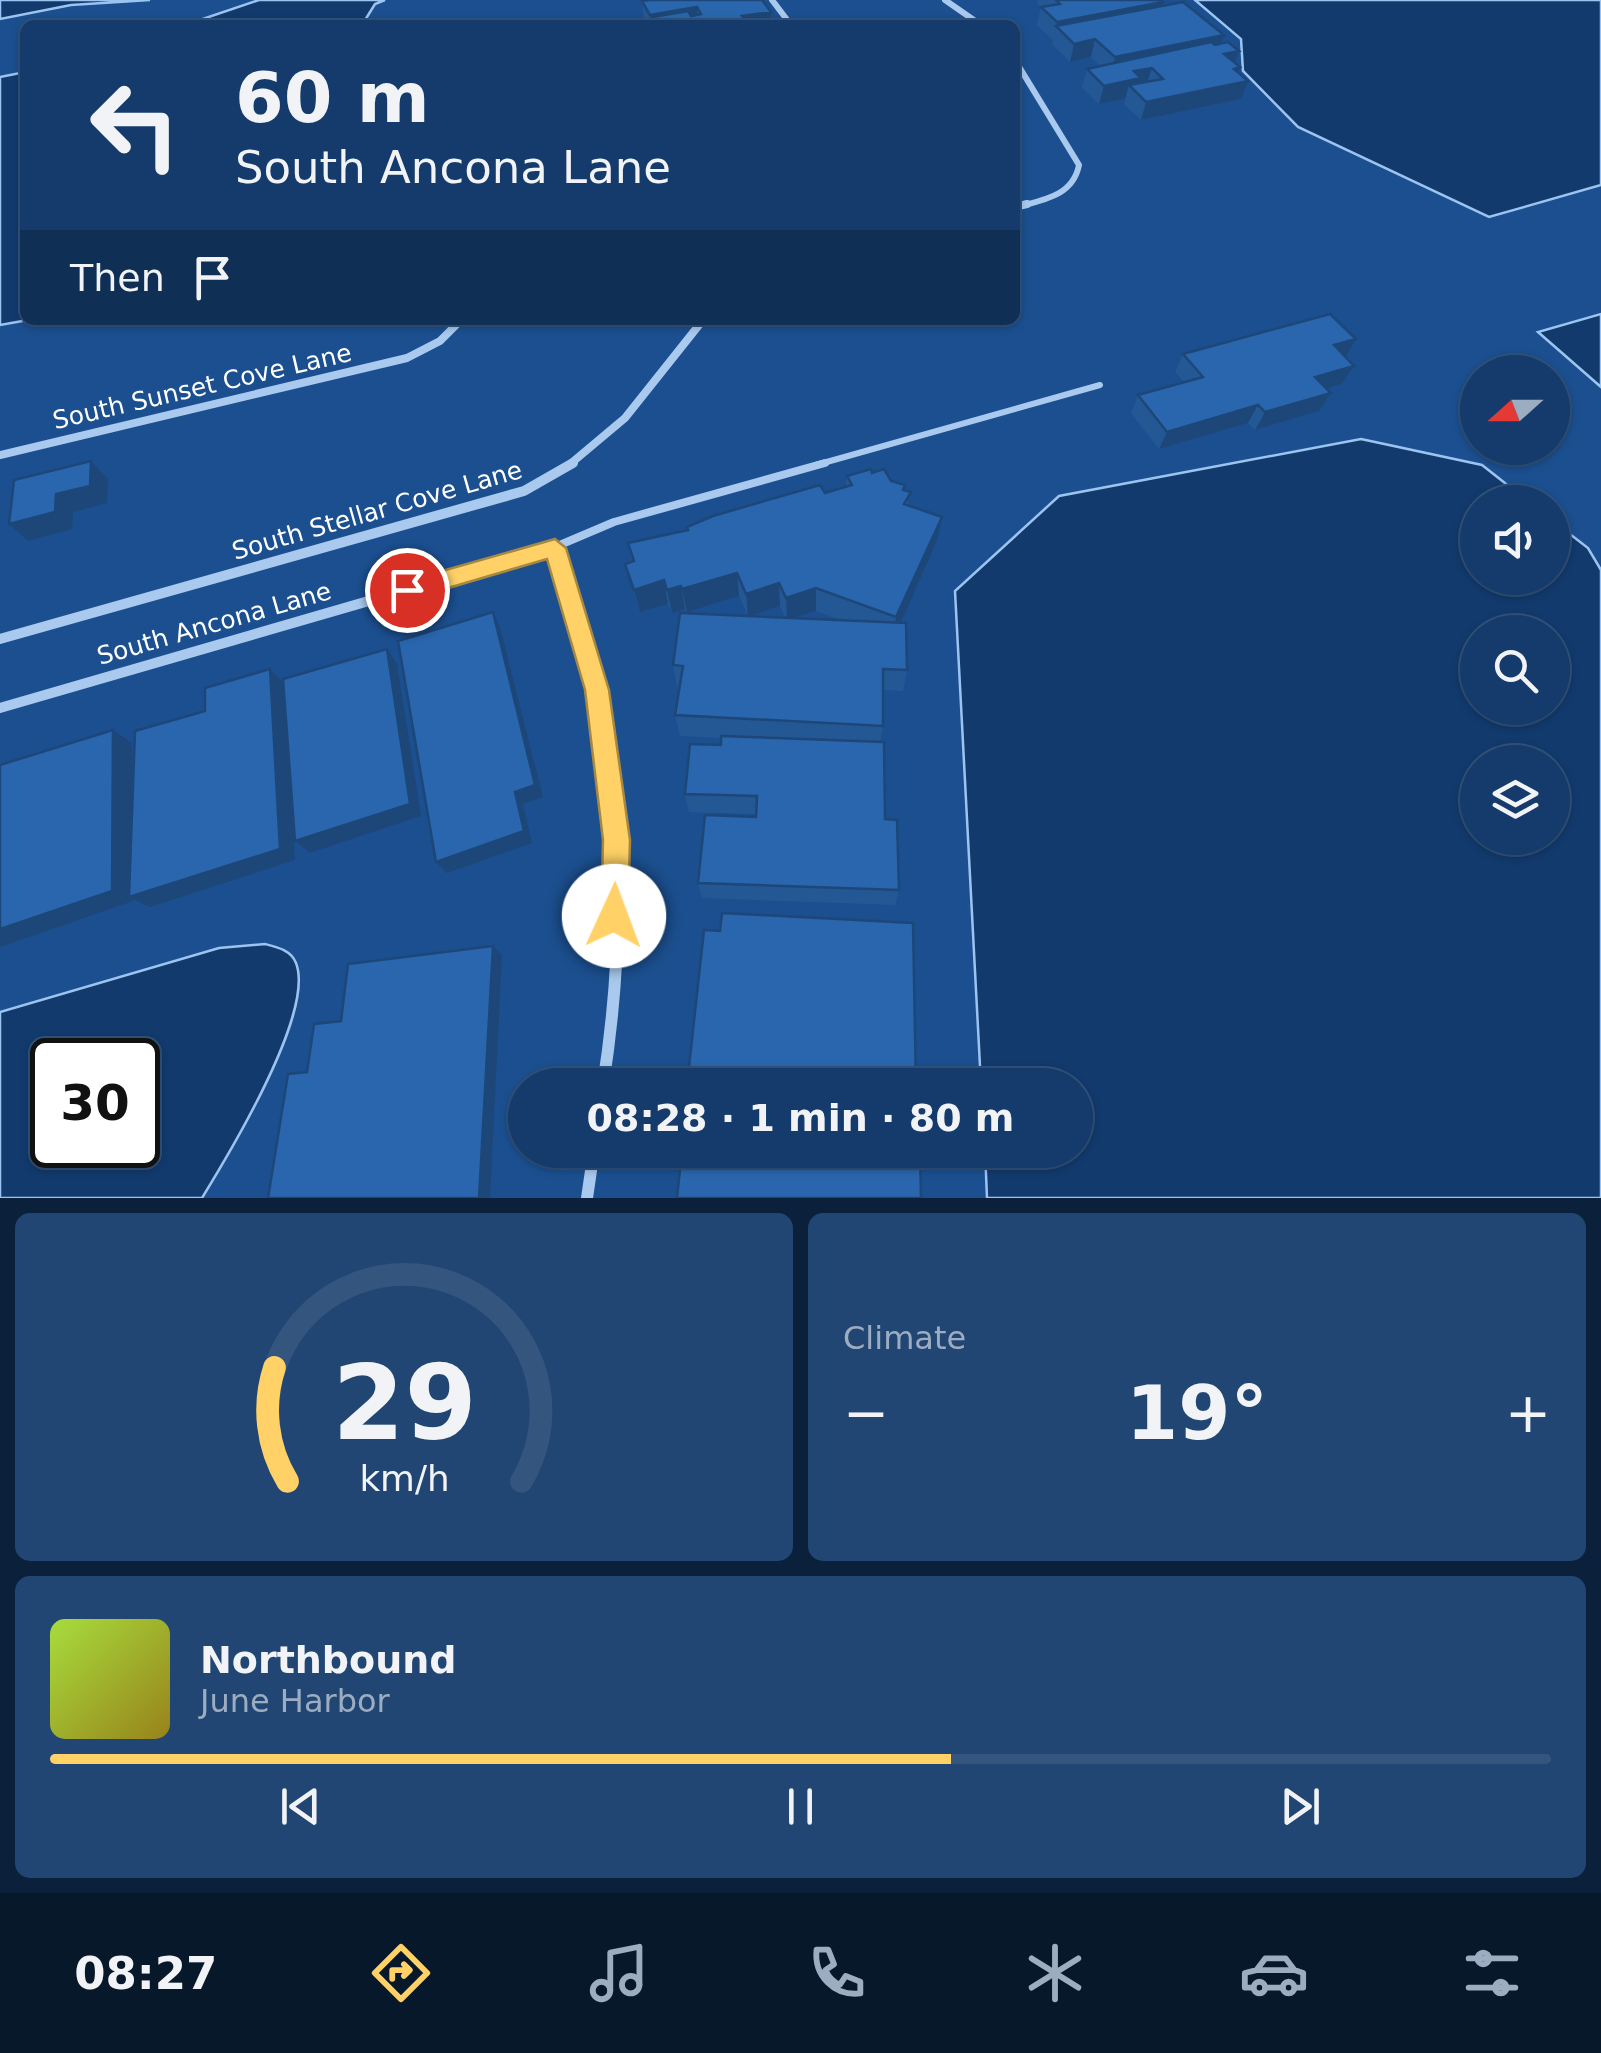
<!DOCTYPE html>
<html lang="en">
<head>
<meta charset="utf-8">
<style>
  :root { --surface:#143b6b; --page:#214673; --text:#f1f3f6; --muted:#9dadc1; --line:#33557e; --accent:#ffd166 }
  body { margin:0; font-family:"DejaVu Sans",sans-serif; background:var(--page); color:var(--text); height:100vh; display:flex; flex-direction:column; font-size:38px; white-space:nowrap }
  * { box-sizing:border-box; margin:0 }
  p { font-size:32px; color:var(--muted) }
  .icon { flex:none; width:55px; height:55px; fill:none; stroke:currentColor; stroke-width:2; stroke-linecap:round; stroke-linejoin:round }
  .map { position:relative; height:1198px; overflow:hidden }
  .sheet { display:flex; flex-direction:column; gap:15px; padding:15px; background:#0b203b; flex:1 }
  .sheet>* { flex:none }
  .top-card { position:absolute; left:20px; top:20px; width:1000px; height:305px; border-radius:15px; box-shadow:0 2px 8px #0004,0 0 0 2px var(--line); background:#143b6b; color:var(--text); overflow:hidden }
  .needle { width:65px; rotate:249deg }
  .tools { position:absolute; left:1460px; top:355px; display:grid; gap:20px }
  .tools a { display:grid; place-items:center; width:110px; height:110px; border-radius:50%; background:var(--surface); box-shadow:0 2px 8px #0004,0 0 0 2px var(--line); font-size:50px }
  .speed { position:absolute; left:30px; top:1038px; display:flex; gap:20px; font-size:50px; font-weight:700; text-align:center }
  .speed>* { display:grid; place-content:center; width:130px; height:130px; border-radius:50%; background:var(--surface); box-shadow:0 2px 8px #0004,0 0 0 2px var(--line); line-height:1 }
  .speed .limit { border:5px solid #111; border-radius:15px; background:#fff; color:#111 }
  .pin { position:absolute; display:grid; place-items:center; width:85px; height:85px; color:#fff; margin:-42px; border:5px solid #fff; border-radius:50%; box-shadow:0 2px 10px #0007 }
  .me { position:absolute; width:110px; margin:-55px; rotate:2deg; stroke-linejoin:round; filter:drop-shadow(0 0 8px #0008) }
  .turn { display:flex; align-items:center; gap:35px; height:210px; padding:0 50px; font-size:45px }
  .turn .icon { width:130px; height:130px; stroke-width:2.5 }
  .turn b { display:block; font-size:70px; line-height:85px }
  .then { display:flex; align-items:center; height:95px; padding:0 50px; background:#0003; gap:20px; font-size:38px }
  .big { font-size:75px; font-weight:700; line-height:1.1 }
  .sheet .tile { flex:1; display:flex; flex-direction:column; justify-content:center; gap:15px; min-width:0; padding:0 35px; border-radius:15px; background:var(--page) }
  .sheet .dial { align-items:center; gap:0 }
  .dial svg { height:260px; overflow:visible; fill:none; stroke:var(--line); stroke-width:7; stroke-linecap:round; text-anchor:middle }
  .dial text { fill:var(--text); stroke:none }
  .song { display:flex; align-items:center; gap:30px }
  .cover { width:120px; height:120px; border-radius:15px; background:linear-gradient(135deg,hsl(80 70% 55%),hsl(50 70% 35%)) }
  .played { height:10px; border-radius:5px; background:linear-gradient(90deg,var(--accent) 60%,var(--line) 60%) }
  .keys { display:flex; justify-content:space-around; direction:ltr }
  .heat { display:flex; justify-content:space-between; align-items:center; font-size:55px; direction:ltr }
  .sheet .tiles { flex:1; display:grid; gap:15px; grid-template-columns:1fr 1fr }
  .tile:last-child { grid-column:span 2 }
  .trip { position:absolute; left:508px; top:1068px; width:585px; height:100px; border-radius:50px; background:var(--surface); box-shadow:0 2px 8px #0004,0 0 0 2px var(--line); font-weight:700; line-height:100px; text-align:center }
  .menu { display:flex; height:160px; justify-content:space-around; align-items:center; background:#08182b; color:var(--muted) }
  .menu .icon { width:70px; height:70px }
  .menu .active { color:var(--accent) }
  .menu b { font-size:45px; color:var(--text) }
  .map>svg:first-child { display:block }
  .water { fill:#123a6d; stroke:#9cc4f0; stroke-width:2.5; fill-rule:evenodd }
  .lines { fill:none; stroke-linecap:round; stroke-linejoin:round }
  .service-far1 { stroke:#a9c9ee; stroke-width:6 }
  .service { stroke:#a9c9ee; stroke-width:8 }
  .minor-far3 { stroke:#a9c9ee; stroke-width:6 }
  .minor-far2 { stroke:#a9c9ee; stroke-width:8 }
  .minor-far1 { stroke:#a9c9ee; stroke-width:10 }
  .minor { stroke:#a9c9ee; stroke-width:12 }
  .wall { fill:#245895; fill-rule:evenodd }
  .shaded-wall { fill:#1d4779 }
  .building { fill:#2a66ad; stroke:#1d4779; stroke-width:2.5 }
  .route { fill:#ffd166; stroke:#a68842; stroke-width:2.5 }
  .labels { text-anchor:middle; stroke-width:10; stroke-linejoin:round; paint-order:stroke }
  .street-label { font-size:25px; fill:#fff; stroke:#1b4f8f }
</style>
</head>
<body>
<div class="map">
<svg width="1601" height="1198" viewBox="0 0 1601 1198">
  <rect width="100%" height="100%" fill="#1b4f8f"/>
  <g class="water">
    <polygon points="0,0 150,0 71,5 0,19"/>
    <polygon points="259,0 385,0 375,4 362,25 185,25"/>
    <polygon points="1195,0 1601,0 1601,185 1489,217 1298,127 1243,71 1241,39"/>
    <polygon points="25,72 25,320 28,320 0,325 0,77"/>
    <polygon points="1601,314 1601,387 1538,332"/>
    <path d="M1361 439 1482 465 1529 502H1478V578H1552L1553 521 1588 548 1601 570V1198H987L985 1150H1075V1085H981L955 591 1059 496ZM1552 632V708H1478V632ZM1552 762V838H1478V762Z"/>
    <path d="M265 944C277 947 291 950 296 963 315 1012 229 1154 202 1198H0V1012L219 948ZM138 1060V1145H52V1060Z"/>
  </g>
  <g class="lines">
    <polyline class="service-far1" points="816,465 1100,385"/>
    <polyline class="service" points="555,547 614,522 825,463"/>
    <g class="minor-far3">
      <polyline points="772,0 791,25"/>
      <polyline points="945,0 981,25"/>
      <path d="M1015 60 1079 165C1073 196 1043 200 1017 207"/>
    </g>
    <g class="minor-far2">
      <polyline points="1015,207 1027,204"/>
      <polyline points="0,455 407,358 440,341 461,320"/>
      <polyline points="569,465 625,418 703,320"/>
    </g>
    <g class="minor-far1">
      <polyline points="0,639 524,491 573,463"/>
      <polyline points="0,708 555,547 597,691 610,790"/>
    </g>
    <g class="minor">
      <path d="M603 1085C618 989 623 884 610 788"/>
      <polyline points="587,1198 594,1150"/>
    </g>
  </g>
  <g class="wall">
    <polygon points="762,0 771,25 647,25 644,19 642,1"/>
    <polygon points="1038,0 1161,0 1163,2 1161,6 1221,44 1235,63 1238,72 1241,99 1141,120 1124,104 1125,99 1099,104 1082,87 1087,69 1100,66 1091,57 1070,62 1052,44 1053,40 1037,25 1041,7 1037,4"/>
    <polygon points="1356,339 1345,357 1354,366 1342,384 1326,388 1331,393 1319,411 1255,430 1248,423 1159,449 1131,413 1138,395 1184,382 1175,372 1183,354"/>
    <path d="M872 473 891 481 905 490 909 506 937 541 900 623 907 670 903 691 883 690V726L880 742 885 819 899 890 895 905 702 898 698 883 756 817V814L689 812 685 794 721 745V738L680 736 675 715 679 687H677L673 665 748 616 739 596 687 612 685 609 672 613 668 604 640 612 625 564 632 562 628 543 688 530 825 493 846 487 847 476ZM780 606 785 618 750 616ZM816 611 840 620 794 618Z"/>
  </g>
  <g class="shaded-wall">
    <polygon points="1163,2 1157,20 1056,27 1057,22"/>
    <polygon points="697,7 698,25 653,17 654,25 651,25 650,15"/>
    <polygon points="771,12 771,25 733,25 742,16"/>
    <polygon points="1224,35 1218,53 1110,75 1115,57"/>
    <polygon points="1095,39 1091,57 1070,62 1074,44"/>
    <polygon points="1239,51 1232,69 1224,54"/>
    <polygon points="1240,67 1234,84 1248,81 1241,99 1141,120 1146,102"/>
    <polygon points="1152,68 1146,86 1129,85 1125,99 1099,104 1104,86 1134,71"/>
    <polygon points="1356,339 1345,358 1334,345"/>
    <polygon points="1354,366 1342,384 1304,395 1315,377"/>
    <polygon points="1331,393 1319,411 1255,430 1265,412"/>
    <polygon points="1258,405 1248,423 1159,449 1167,432"/>
    <polygon points="91,461 108,479 107,503 73,512 72,529 28,541 9,524 56,494"/>
    <polygon points="942,517 937,541 893,640 896,617"/>
    <polygon points="737,573 739,596 687,612 682,589"/>
    <polygon points="664,580 668,604 640,612 634,590"/>
    <polygon points="779,583 780,606 748,617 746,594"/>
    <polygon points="681,586 685,609 672,613 667,590"/>
    <polygon points="816,588 816,611 787,620 786,598"/>
    <polygon points="493,612 500,627 543,797 523,804 532,843 447,873 436,862 515,792"/>
    <polygon points="387,649 397,664 421,816 310,853 295,841"/>
    <polygon points="270,669 284,684 295,860 150,907 133,899 133,901 0,947 0,929 113,730 132,743 133,896"/>
    <polygon points="493,946 502,955 490,1198 479,1198"/>
  </g>
  <g class="building">
    <polygon points="650,0 762,0 771,12 742,16 747,22 733,25 657,25 653,17 688,11 691,16 701,14 697,7 650,15 642,1"/>
    <polygon points="1056,0 1161,0 1163,2 1057,22 1041,7 1060,4"/>
    <polygon points="1183,2 1224,35 1115,57 1095,39 1074,44 1056,26"/>
    <polygon points="1211,42 1215,45 1228,42 1239,51 1224,54 1240,67 1234,69 1248,81 1146,102 1129,85 1163,79 1152,68 1134,71 1141,78 1104,86 1087,69"/>
    <polygon points="1330,314 1356,339 1334,345 1354,366 1315,377 1331,393 1265,412 1258,405 1167,432 1138,395 1203,377 1183,354"/>
    <polygon points="91,461 90,486 56,494 55,512 9,524 14,480"/>
    <polygon points="871,469 872,473 884,469 891,481 905,485 903,490 911,492 904,504 942,517 896,617 816,588 786,598 779,583 746,594 737,573 682,589 681,586 667,590 664,580 634,590 625,564 634,561 628,543 688,530 687,527 713,516 820,485 825,493 852,485 847,476"/>
    <polygon points="493,612 535,785 515,792 524,831 436,862 398,641"/>
    <polygon points="680,613 906,623 907,670 883,669 883,726 675,715 683,666 673,665"/>
    <polygon points="387,649 410,804 295,841 283,679"/>
    <polygon points="270,669 280,849 129,897 135,731 205,711 205,688"/>
    <polygon points="113,730 112,891 0,929 0,765"/>
    <polygon points="721,736 884,742 885,819 897,820 899,890 698,883 705,815 756,817 757,796 685,794 690,744 721,745"/>
    <polygon points="722,913 913,923 916,1085 687,1085 704,930 720,931"/>
    <polygon points="493,946 479,1198 268,1198 288,1074 307,1072 314,1024 341,1021 348,964"/>
    <polygon points="682,1150 920,1150 921,1198 677,1198"/>
  </g>
  <polygon class="route" points="555,539 566,548 609,690 630,840 628,916 624,925 614,929 605,925 601,916 603,840 585,690 547,559 407,600 396,590 407,581"/>
  <g class="labels">
    <g class="street-label">
      <text transform="translate(202 386) rotate(-13)" y="9">South Sunset Cove Lane</text>
      <text transform="translate(377 510) rotate(-16)" y="9">South Stellar Cove Lane</text>
      <text transform="translate(214 623) rotate(-16)" y="9">South Ancona Lane</text>
    </g>
  </g>
</svg>
<div class="tools">
<a><svg class="needle" viewBox="-14 -14 28 28"><path d="M0-13l5 13h-10z" fill="#e53935"/><path d="M0 13l5-13h-10z" fill="#9dadc1"/></svg></a>
<a><svg class="icon" aria-label="sound" viewBox="0 0 24 24"><path d="M4 9h4l5-4v14l-5-4H4zM17 9q2 3 0 6"/></svg></a>
<a><svg class="icon" aria-label="search" viewBox="0 0 24 24"><circle cx="10" cy="10" r="6"/><path d="M15 15l6 6"/></svg></a>
<a><svg class="icon" aria-label="layers" viewBox="0 0 24 24"><path d="M12 4l9 5-9 5-9-5zM3 14l9 5 9-5"/></svg></a>
</div>
<div class="speed"><div class="limit">30</div></div>
<div class="pin" style="left:407px;top:590px;background:#d93025"><svg class="icon" aria-label="arrive" viewBox="0 0 24 24"><path d="M6 21V4h12l-3 4 3 4H6"/></svg></div>
<svg class="me" style="left:614px;top:916px" viewBox="-20 -20 40 40"><circle r="19" fill="#fff"/><path d="M0-13L10 11 0 6-10 11z" fill="#ffd166"/></svg>
<div class="trip">08:28 · 1 min · 80 m</div>
<div class="top-card">
<div class="turn"><svg class="icon" aria-label="left" viewBox="0 0 24 24"><path d="M17 20v-9H6M10 6l-5 5 5 5"/></svg><div><b>60 m</b>South Ancona Lane</div></div>
<div class="then">Then<svg class="icon" aria-label="arrive" viewBox="0 0 24 24"><path d="M6 21V4h12l-3 4 3 4H6"/></svg></div>
</div>
</div>
<section class="sheet">
<div class="tiles">
<div class="tile dial"><svg viewBox="0 0 100 80">
<path d="M14 69A42 42 0 1 1 86 69"/>
<path d="M14 69A42 42 0 0 1 10 34" stroke="#ffd166"/>
<text x="50" y="56" font-size="32" font-weight="700">29</text>
<text x="50" y="72" font-size="11">km/h</text>
</svg></div>
<div class="tile"><p>Climate</p>
<div class="heat"><a>−</a><b class="big">19°</b><a>+</a></div>
</div>
<div class="tile">
<div class="song"><i class="cover"></i><div><b>Northbound</b><p>June Harbor</p></div></div>
<div class="played"></div>
<div class="keys"><svg class="icon" aria-label="previous" viewBox="0 0 24 24"><path d="M18 5L8 12l10 7zM5 5v14"/></svg><svg class="icon" aria-label="pause" viewBox="0 0 24 24"><path d="M8 5v14M16 5v14"/></svg><svg class="icon" aria-label="next" viewBox="0 0 24 24"><path d="M6 5l10 7-10 7zM19 5v14"/></svg></div>
</div>
</div>
</section>
<nav class="menu">
<b>08:27</b>
<svg class="icon active" aria-label="directions" viewBox="0 0 24 24"><path d="M12 3l9 9-9 9-9-9zM9 14v-3h6M13 9l2 2-2 2"/></svg>
<svg class="icon" aria-label="music" viewBox="0 0 24 24"><path d="M9 18V5l10-2v13"/><circle cx="6" cy="18" r="3"/><circle cx="16" cy="16" r="3"/></svg>
<svg class="icon" aria-label="phone" viewBox="0 0 24 24"><path d="M5 4h4l2 5-3 2q2 4 5 5l2-3 5 2v4C11 20 4 13 5 4z"/></svg>
<svg class="icon" aria-label="climate" viewBox="0 0 24 24"><path d="M12 3v18M4 7l16 10M4 17L20 7"/></svg>
<svg class="icon" aria-label="car" viewBox="0 0 24 24"><path d="M5 17H2v-5l4-1 3-4h7l3 4 3 1v5h-3M9 17h6M6 11h13"/><circle cx="7" cy="17" r="2"/><circle cx="17" cy="17" r="2"/></svg>
<svg class="icon" aria-label="filters" viewBox="0 0 24 24"><path d="M4 7h16M4 17h16"/><circle cx="9" cy="7" r="2"/><circle cx="15" cy="17" r="2"/></svg>
</nav>
</body>
</html>
